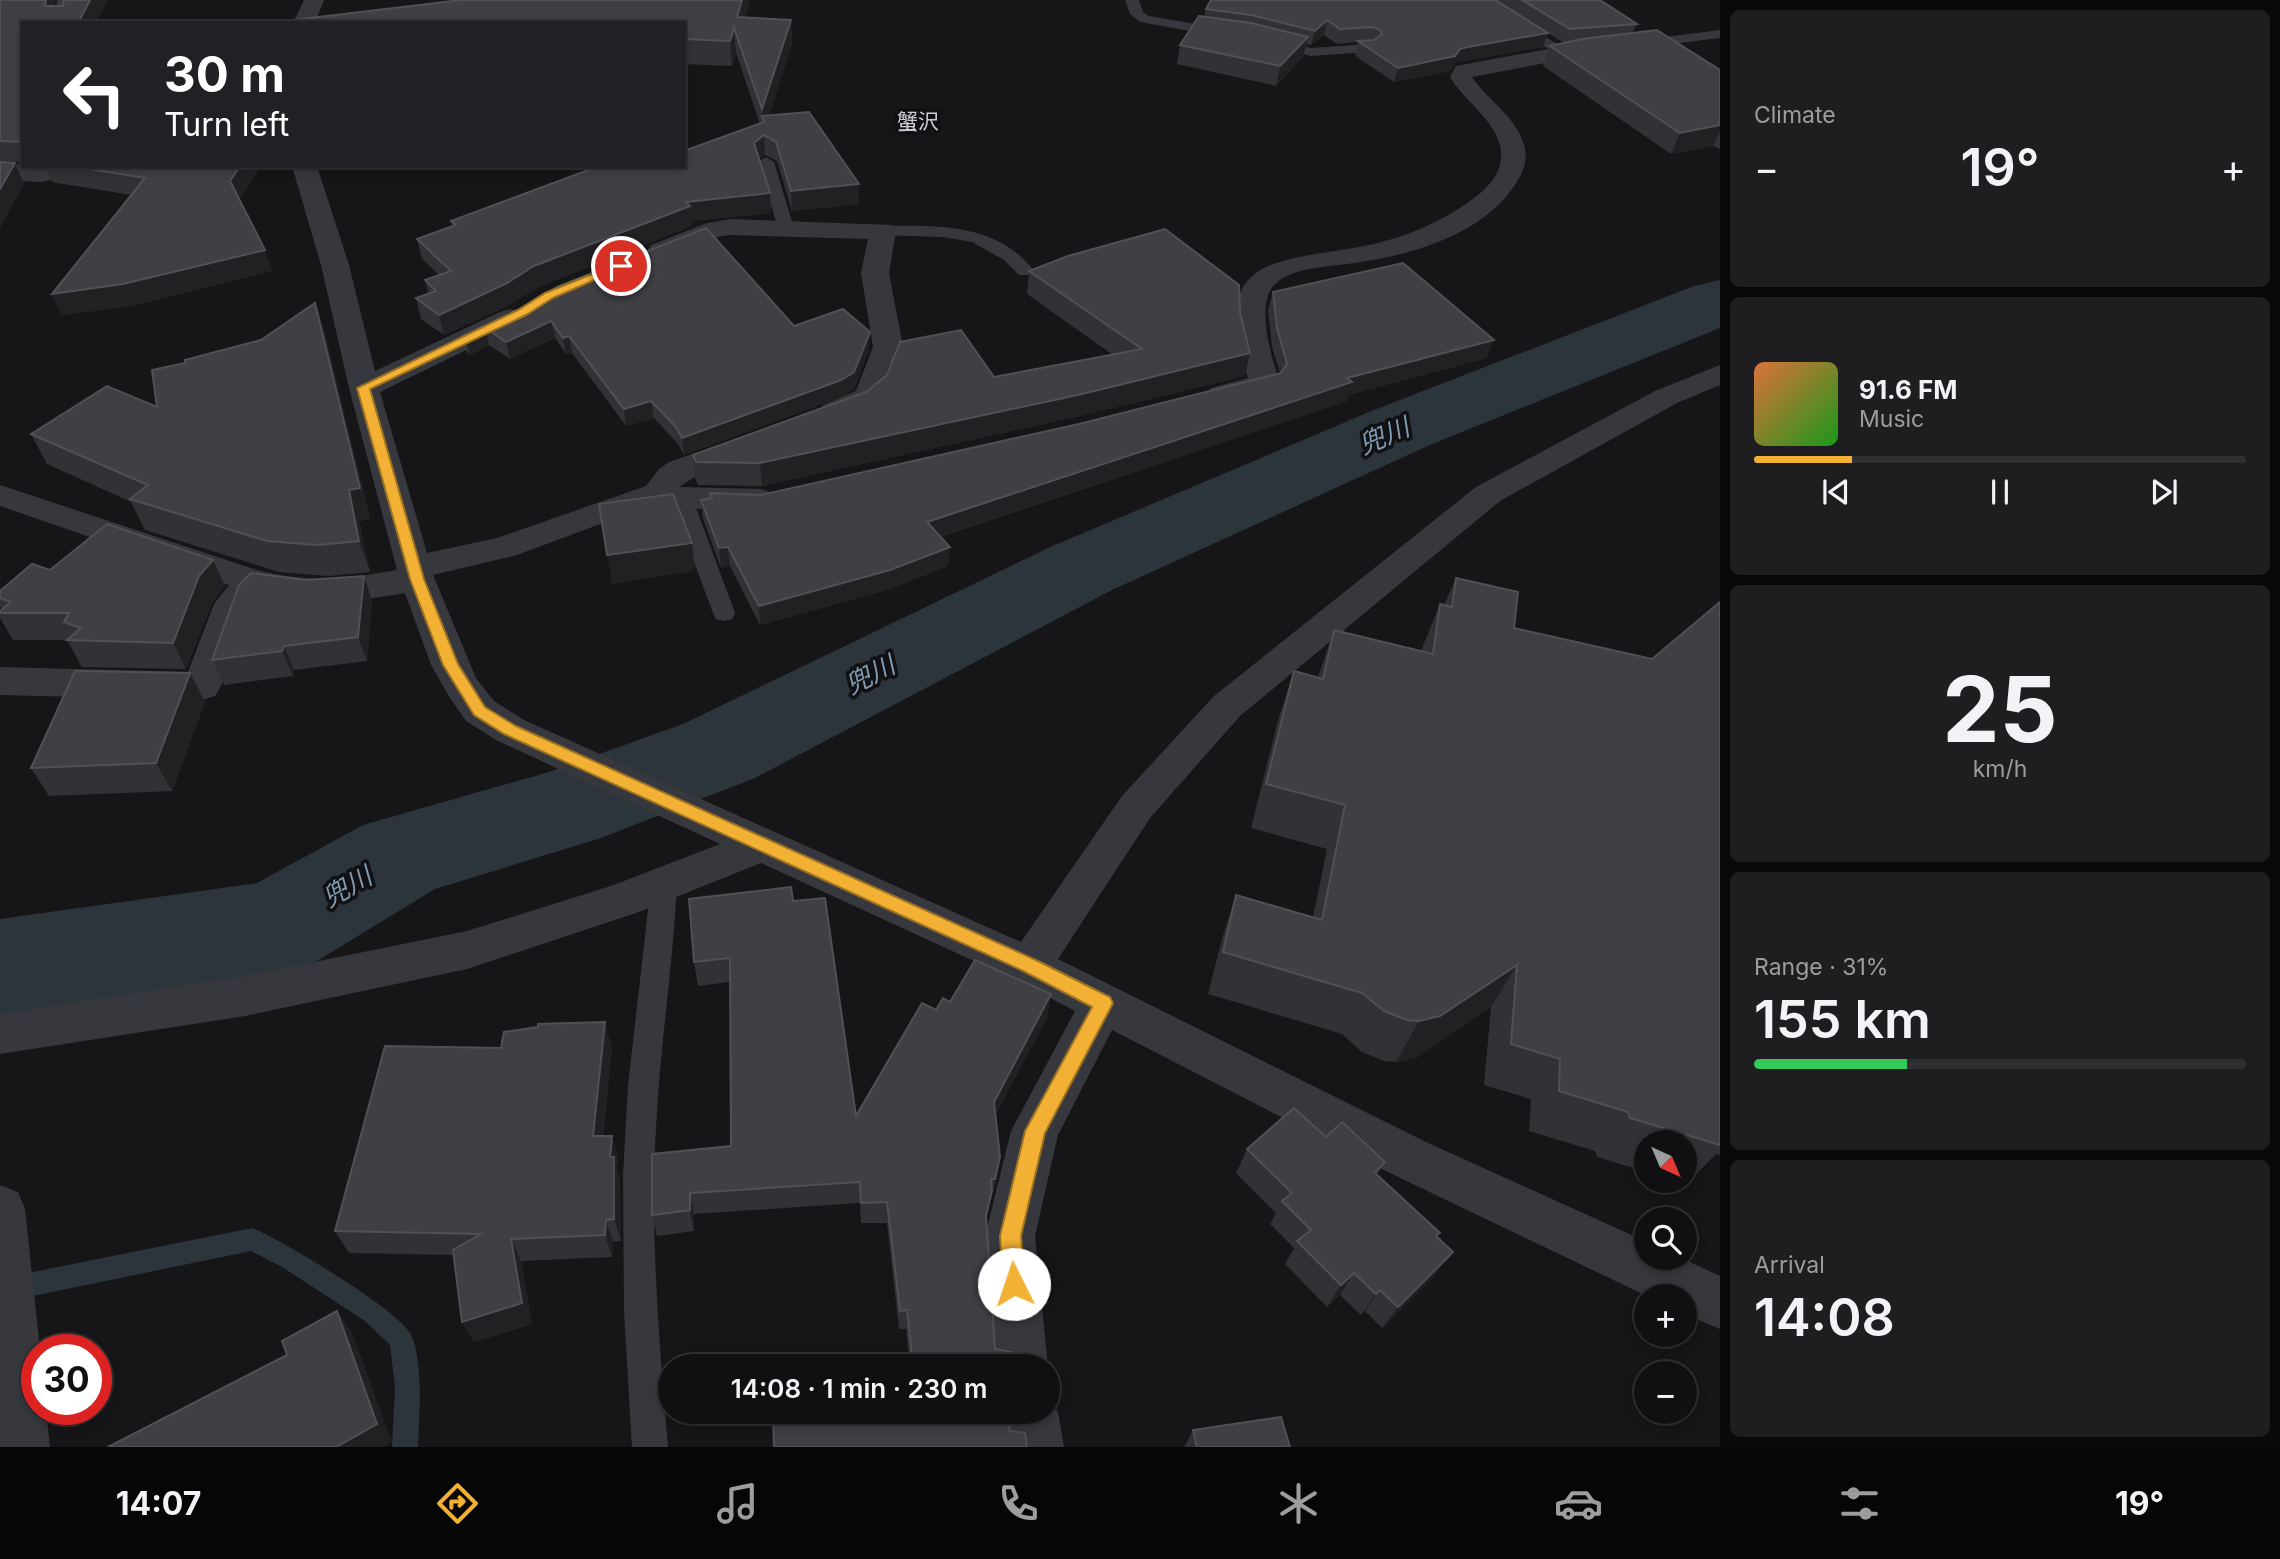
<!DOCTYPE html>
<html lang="en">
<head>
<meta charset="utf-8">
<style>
  :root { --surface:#101012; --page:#1e1e20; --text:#f1f3f6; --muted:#9c9d9f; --line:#303032; --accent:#f2b134 }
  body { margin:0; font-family:Inter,"Noto Sans JP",sans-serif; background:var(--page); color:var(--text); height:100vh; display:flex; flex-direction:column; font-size:26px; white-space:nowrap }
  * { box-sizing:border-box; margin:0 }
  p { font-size:23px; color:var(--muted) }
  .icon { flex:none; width:38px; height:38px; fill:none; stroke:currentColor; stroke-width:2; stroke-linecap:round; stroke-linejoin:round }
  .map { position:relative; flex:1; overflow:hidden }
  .drawer { display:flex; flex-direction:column; gap:10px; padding:10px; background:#09090a; width:560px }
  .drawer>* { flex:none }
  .banner { position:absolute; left:21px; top:21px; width:665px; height:147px; border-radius:0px; box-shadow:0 4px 10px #0003,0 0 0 2px var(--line); background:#202124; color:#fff; overflow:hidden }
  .needle { width:46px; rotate:136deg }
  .fabs { position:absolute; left:1634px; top:1130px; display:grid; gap:14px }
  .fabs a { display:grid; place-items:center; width:63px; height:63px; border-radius:50%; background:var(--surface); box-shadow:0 4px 10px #0003,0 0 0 2px var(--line); font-size:35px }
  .speed { position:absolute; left:21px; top:1334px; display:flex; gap:14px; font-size:35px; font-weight:700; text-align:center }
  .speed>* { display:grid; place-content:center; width:91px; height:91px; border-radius:50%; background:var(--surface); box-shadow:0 4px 10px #0003,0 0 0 2px var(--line); line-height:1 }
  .speed .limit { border:10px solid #d22; background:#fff; color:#111 }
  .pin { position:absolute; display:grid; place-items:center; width:60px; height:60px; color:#fff; margin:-30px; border:4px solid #fff; border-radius:50%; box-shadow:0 2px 7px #0007 }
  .me { position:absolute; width:77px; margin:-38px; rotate:356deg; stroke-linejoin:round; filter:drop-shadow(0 0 5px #0008) }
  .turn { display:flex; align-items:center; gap:24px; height:147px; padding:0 28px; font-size:32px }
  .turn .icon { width:91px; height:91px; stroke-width:2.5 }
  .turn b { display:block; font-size:49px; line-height:60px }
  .big { font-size:52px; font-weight:600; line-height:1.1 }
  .drawer .card { flex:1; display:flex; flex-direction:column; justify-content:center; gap:10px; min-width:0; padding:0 24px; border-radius:10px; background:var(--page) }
  .drawer .dial { align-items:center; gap:0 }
  .dial b { font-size:91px; line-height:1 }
  .song { display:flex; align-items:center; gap:21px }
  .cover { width:84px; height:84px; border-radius:10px; background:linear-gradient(135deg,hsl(20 70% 55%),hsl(120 70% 35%)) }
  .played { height:7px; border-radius:4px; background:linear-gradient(90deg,var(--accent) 20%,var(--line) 20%) }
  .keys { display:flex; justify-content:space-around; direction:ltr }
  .heat { display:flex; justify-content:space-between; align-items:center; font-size:38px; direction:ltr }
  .charge { height:10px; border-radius:5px; background:linear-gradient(90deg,#34c759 31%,var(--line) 0) }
  .trip { position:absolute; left:658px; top:1354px; width:402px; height:70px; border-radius:35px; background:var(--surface); box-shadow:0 4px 10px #0003,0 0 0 2px var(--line); font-weight:600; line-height:70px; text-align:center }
  .tabs { display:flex; height:112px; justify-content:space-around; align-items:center; background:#060607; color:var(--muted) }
  .tabs .icon { width:49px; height:49px }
  .tabs .on { color:var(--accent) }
  .tabs b { font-size:32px; color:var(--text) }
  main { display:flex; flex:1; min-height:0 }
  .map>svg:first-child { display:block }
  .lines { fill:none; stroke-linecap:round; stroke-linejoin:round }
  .stream { fill:#2c353c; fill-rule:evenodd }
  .river { fill:#2c353c; fill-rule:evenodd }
  .service { fill:#37383d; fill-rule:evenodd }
  .minor { fill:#37383d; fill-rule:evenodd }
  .wall { fill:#323236 }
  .shaded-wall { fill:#212124 }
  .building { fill:#3f3f44; stroke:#4f5156; stroke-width:2 }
  .route { fill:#f2b134; stroke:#9d7322; stroke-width:2 }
  .labels { text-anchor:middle; stroke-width:7; stroke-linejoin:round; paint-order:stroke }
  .far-neighbourhood-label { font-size:21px; fill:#c9ccd4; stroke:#111113 }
  .water-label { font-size:26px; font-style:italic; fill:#7f9bb3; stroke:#111113 }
</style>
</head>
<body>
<main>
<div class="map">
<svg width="1720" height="1447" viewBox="0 0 1720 1447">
  <rect width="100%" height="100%" fill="#161618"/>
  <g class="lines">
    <path class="stream" d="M252 1228C280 1239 401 1311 411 1335 424 1363 419 1416 418 1447H392L395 1387 390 1345 365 1321 282 1267 251 1251 28 1297 20 1293 16 1285 20 1277 28 1273Z"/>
    <polygon class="river" points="1720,280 1720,328 1432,444 1112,590 755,778 601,838 435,889 317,961 277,975 0,1017 0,919 257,883 363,825 549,772 683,724 1048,548 1374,410 1694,286"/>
    <g class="service">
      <polygon points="57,0 71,0 69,23 55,23"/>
      <polygon points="1125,0 1139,0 1143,12 1149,16 1224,29 1231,33 1224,37 1140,22 1130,14"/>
      <path d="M1473 0C1509 0 1533 35 1565 47 1574 51 1582 44 1590 51L1583 55 1559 56Z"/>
      <polygon points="1720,30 1720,38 1640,48 1633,44 1640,40"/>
      <polygon points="1273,39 1311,48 1369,44 1376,48 1369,52 1311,56 1268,46 1268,40"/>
      <polygon points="766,157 774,162 794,228 792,232 780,232 778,228 758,162"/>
      <path d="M883 226C937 225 998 223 1034 271L1031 275H1019L1004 260 972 242 943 237 877 235 875 231Z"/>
      <polygon points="681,490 688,492 692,497 735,613 732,619 724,621 716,619 713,613 670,497 674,492"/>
      <path d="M664 873 674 876 677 884C673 966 660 1046 656 1128 650 1234 659 1341 668 1447H632L624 1311 623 1176 628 1085 651 884 654 876Z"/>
    </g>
    <g class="minor">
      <polygon points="304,0 324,0 315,23 293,23"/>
      <path d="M1564 46 1572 48 1575 53 1572 58 1472 77C1488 101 1516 116 1524 145 1529 162 1522 175 1512 189 1480 234 1414 254 1361 262 1336 267 1293 265 1274 285 1255 305 1272 360 1280 383L1276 389C1256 395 1231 406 1211 400L1207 394 1211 388 1248 378C1204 246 1288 264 1378 243 1414 234 1449 218 1478 195 1494 182 1505 166 1500 145 1493 119 1464 100 1450 77L1456 66Z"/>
      <polygon points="0,164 92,166 89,171 42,182 0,180"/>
      <path d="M292 166H317L349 265 375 371 500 312 510 309 520 312 524 318 520 324 380 392 427 553 497 538 646 486 659 469 669 462 741 437 752 440 757 447 752 454 704 471 679 487 761 489 773 493 778 500 773 507 761 511 646 507 517 555 433 575 476 678 494 701 524 720 1021 942 1122 796 1214 696 1476 487 1655 391 1720 365V385L1677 403 1500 501 1240 716 1150 818 1058 959 1426 1142 1647 1242V1258H1681L1720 1276V1329L1685 1314V1297H1649L1392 1174 1112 1030 1058 1135 1035 1236 1048 1367H994L985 1236 1011 1131 1075 1011 1013 979 761 863 636 913 467 969 245 1016 0 1054V1014L245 976 467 931 611 886 720 844 496 740 466 721 450 698 431 665 405 593C350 602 316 608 261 595L248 609 221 686 215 696 202 700 0 695V667L188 672 214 604 229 585 0 506V485L260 571C313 583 345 579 397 570L349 388 321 265Z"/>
      <polygon points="732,219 892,225 896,231 889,273 903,347 880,402 845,419 834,421 823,419 819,412 823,405 856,391 873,347 861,273 868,239 732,235 721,236 661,259 651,257 647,251 651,245 707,223"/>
      <polygon points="0,1185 18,1192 25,1209 40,1349 37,1349 37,1409 46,1409 50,1447 0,1447"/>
      <polygon points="1048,1392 1058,1412 1064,1447 1008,1447 1002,1412 1048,1412"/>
    </g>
  </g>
  <g class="wall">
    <polygon points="0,0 55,0 55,6 63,6 64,0 108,0 95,23 23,23 23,162 0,161"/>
    <polygon points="461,0 750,0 745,18 791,20 792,44 769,115 859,204 792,211 777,161 765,155 759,159 770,193 771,213 691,221 692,226 538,287 511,304 444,335 421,319 416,298 428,293 425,280 439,275 422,259 417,239 452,227 451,221 636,169 760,124 736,53 732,66 684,64 684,23"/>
    <polygon points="1211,0 1600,0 1637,24 1633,32 1720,70 1720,149 1713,146 1671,154 1543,66 1550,46 1564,43 1548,33 1543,47 1463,61 1455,63 1450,71 1394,82 1355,56 1358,42 1337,44 1324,35 1311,45 1306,44 1303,57 1276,86 1177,64 1180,45 1204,17 1206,9"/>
    <polygon points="45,166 261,166 239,199 272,271 132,306 62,315 52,294 131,195 52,182"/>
    <polygon points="1029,271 1240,313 1245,376 1075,417 762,486 698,485 695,478 693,455 994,377 1113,355 1027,294"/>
    <polygon points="1273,292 1487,358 1348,395 1347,401 940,537 950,547 948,566 890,589 760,625 730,566 721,568 703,519 701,500 710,498 710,493 761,495 1079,424 1280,373 1272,347 1268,310"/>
    <polygon points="315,303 325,333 370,519 359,521 370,572 329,576 279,572 145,530 131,502 47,464 31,434 157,407 185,363 261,340"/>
    <polygon points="530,304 794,326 869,349 854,389 841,397 684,455 678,444 654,418 626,426 572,353 566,354 555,338 510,359 489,345 470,355 467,352 463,336"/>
    <polygon points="213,560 225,586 212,603 186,669 82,667 67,640 13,640 0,618 0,611 2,610 0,607 0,591"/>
    <polygon points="1456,578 1514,628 1652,659 1720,602 1720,1155 1716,1154 1686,1184 1677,1181 1685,1181 1685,1143 1647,1143 1647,1172 1597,1157 1595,1151 1529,1131 1531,1099 1484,1085 1491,1007 1416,1058 1396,1062 1384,1061 1362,1052 1342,1034 1208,994 1222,939 1236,895 1313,917 1327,849 1251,828 1279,717 1294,671 1318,677 1334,630 1421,651 1440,604 1444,605"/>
    <polygon points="372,601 367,661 294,670 293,676 224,685 212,660"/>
    <polygon points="205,702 172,791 49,796 31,768"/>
    <polygon points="793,901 856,1116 936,1010 950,1002 1051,994 1047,1018 995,1115 1000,1157 997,1178 991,1200 990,1200 986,1221 995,1349 1014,1367 910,1367 906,1329 899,1329 887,1223 861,1223 860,1203 694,1214 694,1231 657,1236 652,1215 731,1146 730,982 698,986 694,962"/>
    <polygon points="612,1046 603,1136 612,1136 618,1159 617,1170 620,1180 621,1241 613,1242 612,1257 521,1261 532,1324 474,1342 462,1322 453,1255 349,1253 335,1231 501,1048"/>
    <polygon points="1326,1137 1378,1175 1440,1233 1437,1237 1436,1274 1382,1328 1365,1311 1361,1315 1340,1295 1327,1307 1285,1264 1294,1248 1270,1224 1276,1213 1236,1173 1247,1149"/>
    <polygon points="1193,1430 1290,1447 1184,1447"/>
  </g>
  <g class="shaded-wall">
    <polygon points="46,0 55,0 53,23 45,6"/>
    <polygon points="90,0 108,0 95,23 78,23"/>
    <polygon points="742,0 750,0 738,42 737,17"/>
    <polygon points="791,20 792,44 765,129 764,122 762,116 763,134 762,109"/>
    <polygon points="1327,20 1324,35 1311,45 1315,31"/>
    <polygon points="734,28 736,53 732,66 730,41"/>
    <polygon points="1548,33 1543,47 1463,61 1455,63 1450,71 1394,82 1398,68 1460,49"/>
    <polygon points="1308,37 1303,57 1276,86 1280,66"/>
    <polygon points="1720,125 1720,131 1713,146 1671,154 1680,133"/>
    <polygon points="764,135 765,155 755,163 754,143"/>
    <polygon points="15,163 24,184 0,228 0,189"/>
    <polygon points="240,166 261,166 237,201 230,181"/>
    <polygon points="859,184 859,204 792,211 791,191"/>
    <polygon points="770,193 771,213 691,221 692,226 538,287 511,304 444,335 439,315 534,266 686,202"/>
    <polygon points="265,250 272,271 132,306 62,315 52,294"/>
    <polygon points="315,303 325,333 370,519 359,521 370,572 359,541"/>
    <polygon points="551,321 555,338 510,359 506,342"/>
    <polygon points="486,328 489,345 470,355 466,338"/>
    <polygon points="870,332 869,349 854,389 841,397 684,455 682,438"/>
    <polygon points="569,336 572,353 566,354 563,338"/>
    <polygon points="1494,340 1487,358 1348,395 1347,401 927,541 927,522 1347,378"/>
    <polygon points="1250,353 1245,376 1075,417 762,486 760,463"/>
    <polygon points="651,401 654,418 626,426 624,409"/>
    <polygon points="692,543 695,571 612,584 607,555"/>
    <polygon points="728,547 730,566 721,568 719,548"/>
    <polygon points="950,547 948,566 890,589 760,625 759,606"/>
    <polygon points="213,560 225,586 212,603 186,669 173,643 199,576"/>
    <polygon points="364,576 372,601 367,661 358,637"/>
    <polygon points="284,646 294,670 293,676 282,651"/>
    <polygon points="190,673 205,702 172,791 156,763"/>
    <polygon points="1517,965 1491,1007 1416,1058 1396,1062 1419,1021"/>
    <polygon points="1051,994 1047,1018 991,1124 994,1102"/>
    <polygon points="605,1022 612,1046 600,1160 593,1136"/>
    <polygon points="612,1136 618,1159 617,1170 620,1180 621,1241 614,1219 610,1157"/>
    <polygon points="1000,1157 997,1178 991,1200 995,1179"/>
    <polygon points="1385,1162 1371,1186 1375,1173"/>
    <polygon points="690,1193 694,1214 694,1231 690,1210"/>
    <polygon points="606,1220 613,1242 612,1257 605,1235"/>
    <polygon points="511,1239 521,1261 532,1324 474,1342 462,1322"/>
    <polygon points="1453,1252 1436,1274 1382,1328 1398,1307"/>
    <polygon points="1354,1273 1340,1295 1327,1307 1341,1285"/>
    <polygon points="1380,1290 1365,1311 1361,1315 1376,1294"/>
    <polygon points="337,1311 352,1332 392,1442 384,1447 336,1447"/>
  </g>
  <g class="building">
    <polygon points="0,0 46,0 45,6 63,6 64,0 90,0 78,23 23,23 23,142 0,141"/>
    <polygon points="461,0 742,0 737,17 791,20 762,109 734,28 730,41 684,39 684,23 268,23"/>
    <polygon points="1211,0 1495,0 1548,33 1468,47 1460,49 1455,56 1398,68 1358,41 1374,40 1382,34 1381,31 1373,27 1340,29 1327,20 1315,31 1251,15 1206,9"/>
    <polygon points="1522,0 1600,0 1637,24 1570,29"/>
    <polygon points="1199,16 1251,23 1308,37 1280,66 1180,45"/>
    <polygon points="1657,30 1720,70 1720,125 1680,133 1550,46 1582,39"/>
    <polygon points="809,112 859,184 791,191 776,142 764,135 754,143 770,193 686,202 690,206 534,266 507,283 439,315 416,298 436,291 425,280 451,271 417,239 456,225 451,221 599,166 632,166 636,169 644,166 684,166 684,151 764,122 762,116"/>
    <polygon points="0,162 15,163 0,189"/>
    <polygon points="71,166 240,166 230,181 265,250 123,284 52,294 145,178"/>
    <polygon points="706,228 794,326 843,309 870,332 854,372 841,380 682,438 676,427 651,401 624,409 569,336 563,338 551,321 506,342 486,328 466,338 463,336 530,304 557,287"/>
    <polygon points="1165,229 1239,285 1240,313 1250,353 1078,395 760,463 696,462 693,455 866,392 887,375 900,342 961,330 994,377 1142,349 1029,271 1068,256"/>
    <polygon points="1403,263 1494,340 1347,378 1352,382 927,522 950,547 890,570 759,606 728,547 719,548 701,500 712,498 710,493 761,495 1079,424 1281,373 1287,364 1277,328 1273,292"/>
    <polygon points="315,303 360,488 349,490 359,541 317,545 267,541 130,499 148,485 31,434 107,386 157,407 152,370 185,363 185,360 261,340"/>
    <polygon points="673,494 692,543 607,555 599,504"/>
    <polygon points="107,524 213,560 199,576 173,643 67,640 81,628 64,622 69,613 0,613 0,611 11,602 0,598 0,591 32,564 50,570"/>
    <polygon points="251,573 306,580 364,576 358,637 284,646 282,651 212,660 239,585"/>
    <polygon points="1456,578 1518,592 1514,628 1652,659 1720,602 1720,1145 1630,1118 1628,1112 1559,1091 1560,1059 1511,1044 1517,965 1440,1016 1419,1021 1407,1020 1384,1011 1362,993 1223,952 1236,895 1322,920 1345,805 1266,784 1294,671 1323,679 1334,630 1433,654 1440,604 1452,607"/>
    <polygon points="75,671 190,673 156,763 31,768"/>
    <polygon points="791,887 793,901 825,898 856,1116 922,1003 936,1010 943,998 950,1002 975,960 1051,994 994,1102 1000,1157 995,1179 991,1179 992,1190 986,1216 995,1349 1012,1352 1014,1367 913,1367 907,1310 900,1311 887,1202 861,1203 860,1182 690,1193 690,1210 652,1215 652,1154 731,1146 730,958 694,962 689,899"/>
    <polygon points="605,1022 593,1136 612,1136 610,1157 614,1157 614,1219 606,1220 605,1235 511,1239 522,1303 462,1322 453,1250 481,1234 335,1231 385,1046 501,1048 504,1032 538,1027 538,1024"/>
    <polygon points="1294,1108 1326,1137 1342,1122 1385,1162 1375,1173 1440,1233 1436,1236 1453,1252 1398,1307 1380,1290 1376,1294 1354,1273 1341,1285 1297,1241 1311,1230 1282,1201 1292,1193 1247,1149"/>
    <polygon points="337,1311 377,1424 336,1447 108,1447 287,1355 282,1341"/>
    <polygon points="818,1412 1006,1412 1010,1431 1025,1433 1027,1447 774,1447 773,1417"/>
    <polygon points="1281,1417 1290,1447 1197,1447 1193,1430"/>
  </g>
  <polygon class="route" points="617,264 627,266 553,298 526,315 370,389 424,579 458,664 485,707 516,726 1036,960 1110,997 1113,1003 1110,1009 1045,1133 1021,1236 1025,1284 1021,1292 1014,1295 1006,1292 1003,1284 1000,1236 1025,1131 1092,1007 1023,971 504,734 474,715 443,665 410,579 357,388 518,310 545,293"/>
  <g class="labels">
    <g class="far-neighbourhood-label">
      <text x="918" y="129">蟹沢</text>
    </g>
    <g class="water-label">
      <text transform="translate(1384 436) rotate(-23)" y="9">兜川</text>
      <text transform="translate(870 675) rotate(-27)" y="9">兜川</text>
      <text transform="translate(347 887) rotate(-30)" y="9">兜川</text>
    </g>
  </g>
</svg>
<div class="fabs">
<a><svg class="needle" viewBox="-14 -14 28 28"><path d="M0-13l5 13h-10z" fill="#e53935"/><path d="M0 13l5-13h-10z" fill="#9c9d9f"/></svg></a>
<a><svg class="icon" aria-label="search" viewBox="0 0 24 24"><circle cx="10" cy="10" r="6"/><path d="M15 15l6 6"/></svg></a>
<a>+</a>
<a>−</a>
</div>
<div class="speed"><div class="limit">30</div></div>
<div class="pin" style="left:621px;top:266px;background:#d93025"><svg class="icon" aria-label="arrive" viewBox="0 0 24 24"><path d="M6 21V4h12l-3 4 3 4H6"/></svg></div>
<svg class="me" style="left:1014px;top:1284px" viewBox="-20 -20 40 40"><circle r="19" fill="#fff"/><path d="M0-13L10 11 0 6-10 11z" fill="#f2b134"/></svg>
<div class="trip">14:08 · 1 min · 230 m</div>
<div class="banner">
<div class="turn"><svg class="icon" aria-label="left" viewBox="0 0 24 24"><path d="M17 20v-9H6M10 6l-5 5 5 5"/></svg><div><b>30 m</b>Turn left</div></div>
</div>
</div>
<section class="drawer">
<div class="card"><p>Climate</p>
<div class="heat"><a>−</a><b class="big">19°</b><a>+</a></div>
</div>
<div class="card">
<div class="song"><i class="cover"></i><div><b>91.6 FM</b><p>Music</p></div></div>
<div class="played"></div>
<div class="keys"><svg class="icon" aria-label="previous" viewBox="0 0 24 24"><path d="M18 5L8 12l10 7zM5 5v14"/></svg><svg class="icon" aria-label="pause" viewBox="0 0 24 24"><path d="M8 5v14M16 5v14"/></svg><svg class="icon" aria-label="next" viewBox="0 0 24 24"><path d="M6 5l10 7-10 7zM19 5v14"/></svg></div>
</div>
<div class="card dial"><b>25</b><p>km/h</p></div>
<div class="card"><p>Range · 31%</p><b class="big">155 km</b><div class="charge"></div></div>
<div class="card"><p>Arrival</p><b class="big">14:08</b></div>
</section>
</main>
<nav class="tabs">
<b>14:07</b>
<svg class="icon on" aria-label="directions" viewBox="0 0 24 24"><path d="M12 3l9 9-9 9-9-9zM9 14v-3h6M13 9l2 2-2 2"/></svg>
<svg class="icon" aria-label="music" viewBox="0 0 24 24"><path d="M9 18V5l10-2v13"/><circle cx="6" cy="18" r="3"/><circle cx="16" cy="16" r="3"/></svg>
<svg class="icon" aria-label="phone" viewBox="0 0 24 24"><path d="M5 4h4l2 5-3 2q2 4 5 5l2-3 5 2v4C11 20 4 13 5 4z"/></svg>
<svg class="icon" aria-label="climate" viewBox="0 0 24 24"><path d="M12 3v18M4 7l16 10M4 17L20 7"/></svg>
<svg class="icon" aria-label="car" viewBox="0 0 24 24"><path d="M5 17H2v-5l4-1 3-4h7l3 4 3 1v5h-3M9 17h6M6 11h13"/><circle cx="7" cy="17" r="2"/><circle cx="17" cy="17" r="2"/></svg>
<svg class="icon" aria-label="filters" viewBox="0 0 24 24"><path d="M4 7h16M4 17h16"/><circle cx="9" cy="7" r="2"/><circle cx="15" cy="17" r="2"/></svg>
<b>19°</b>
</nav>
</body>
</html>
